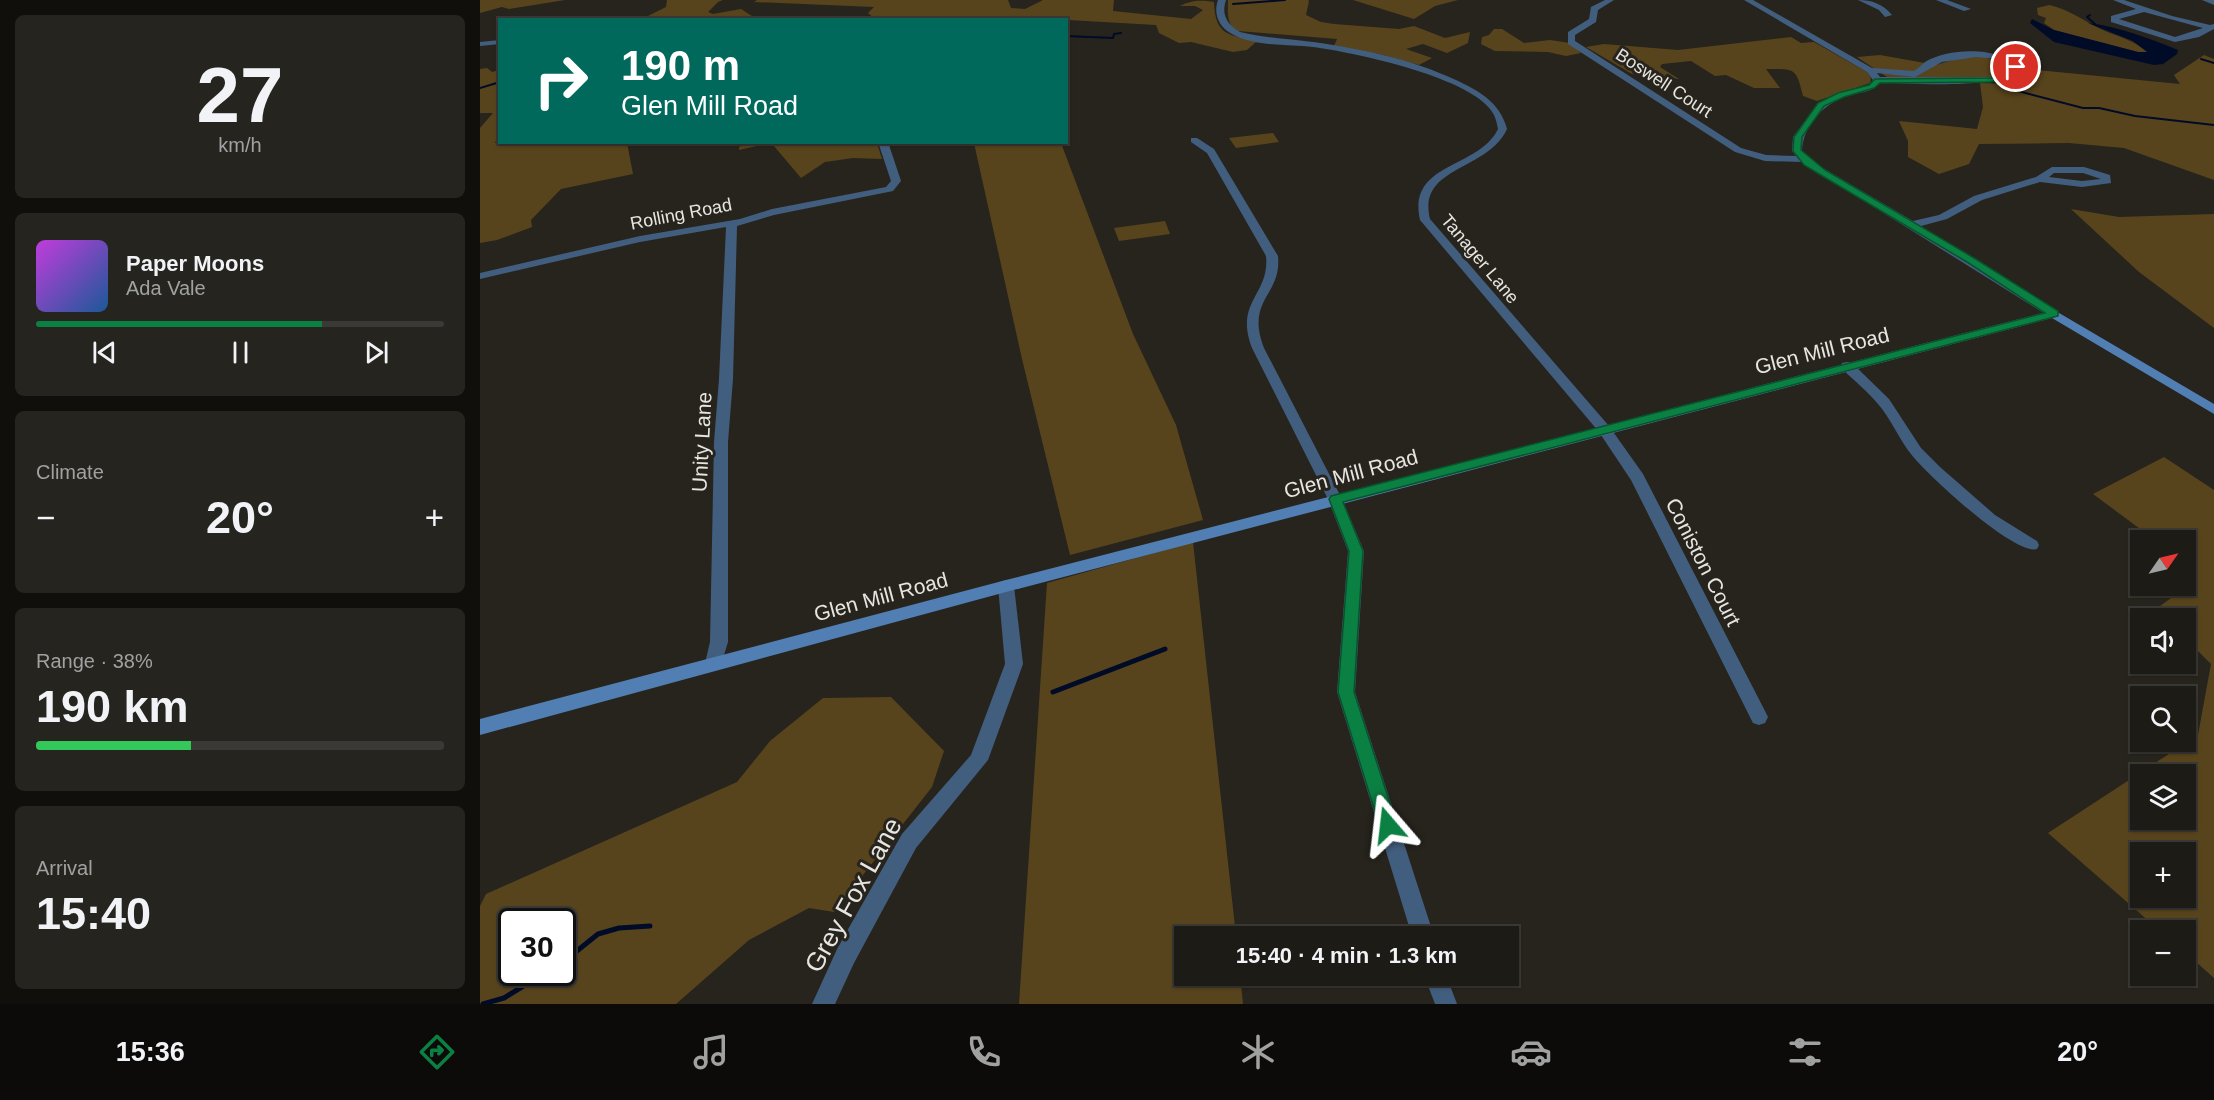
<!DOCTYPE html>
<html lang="en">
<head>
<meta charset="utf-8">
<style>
  :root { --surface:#1d1b16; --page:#25241f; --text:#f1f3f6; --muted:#a0a1a1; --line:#3b3935; --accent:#0b8043 }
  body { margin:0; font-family:Arial,sans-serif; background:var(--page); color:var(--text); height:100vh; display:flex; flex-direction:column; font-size:22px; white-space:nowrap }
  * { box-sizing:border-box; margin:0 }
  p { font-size:20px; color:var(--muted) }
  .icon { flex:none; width:33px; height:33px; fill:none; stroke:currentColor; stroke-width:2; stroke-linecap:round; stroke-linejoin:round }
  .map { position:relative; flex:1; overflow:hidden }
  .sheet { display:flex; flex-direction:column; gap:15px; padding:15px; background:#100f0c; width:480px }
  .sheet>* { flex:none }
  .banner { position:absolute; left:18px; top:18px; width:570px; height:126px; border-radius:0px; box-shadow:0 2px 4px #0004,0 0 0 2px var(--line); background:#00695c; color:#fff; overflow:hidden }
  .needle { width:39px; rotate:56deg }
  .controls { position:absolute; left:1650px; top:530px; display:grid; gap:12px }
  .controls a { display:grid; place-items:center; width:66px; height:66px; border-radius:0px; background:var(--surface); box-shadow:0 2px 4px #0004,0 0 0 2px var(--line); font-size:30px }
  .speed { position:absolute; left:18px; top:908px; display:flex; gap:12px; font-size:30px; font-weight:700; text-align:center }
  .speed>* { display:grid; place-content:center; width:78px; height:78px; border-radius:50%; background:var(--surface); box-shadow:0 2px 4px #0004,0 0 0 2px var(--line); line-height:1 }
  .speed .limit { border:3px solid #111; border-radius:9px; background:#fff; color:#111 }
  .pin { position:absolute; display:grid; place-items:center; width:51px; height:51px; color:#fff; margin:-26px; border:3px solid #fff; border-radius:50%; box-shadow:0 2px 6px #0007 }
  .me { position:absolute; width:66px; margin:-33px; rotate:343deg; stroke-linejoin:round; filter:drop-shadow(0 0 4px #0008) }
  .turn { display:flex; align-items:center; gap:21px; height:126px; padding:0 24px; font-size:27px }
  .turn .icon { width:78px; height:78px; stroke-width:2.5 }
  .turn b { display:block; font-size:42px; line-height:51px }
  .big { font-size:45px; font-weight:600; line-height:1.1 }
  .sheet .card { flex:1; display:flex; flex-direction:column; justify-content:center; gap:9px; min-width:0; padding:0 21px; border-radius:9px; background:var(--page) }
  .sheet .dial { align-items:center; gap:0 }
  .dial b { font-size:78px; line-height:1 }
  .song { display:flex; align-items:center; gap:18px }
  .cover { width:72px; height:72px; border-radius:9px; background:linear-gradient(135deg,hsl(290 70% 55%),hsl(210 70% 35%)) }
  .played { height:6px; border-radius:3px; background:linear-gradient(90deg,var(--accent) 70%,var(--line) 70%) }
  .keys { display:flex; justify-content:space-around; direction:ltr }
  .heat { display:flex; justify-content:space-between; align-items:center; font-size:33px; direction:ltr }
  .charge { height:9px; border-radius:4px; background:linear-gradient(90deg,#34c759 38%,var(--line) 0) }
  .trip { position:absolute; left:694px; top:926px; width:345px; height:60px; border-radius:0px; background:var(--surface); box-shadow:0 2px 4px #0004,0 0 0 2px var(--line); font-weight:600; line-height:60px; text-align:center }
  .dock { display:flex; height:96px; justify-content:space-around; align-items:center; background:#0c0b09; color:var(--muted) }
  .dock .icon { width:42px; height:42px }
  .dock .current { color:var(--accent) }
  .dock b { font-size:27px; color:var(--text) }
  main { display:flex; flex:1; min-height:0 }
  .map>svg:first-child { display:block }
  .green { fill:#58441c; fill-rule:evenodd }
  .water { fill:#000b27 }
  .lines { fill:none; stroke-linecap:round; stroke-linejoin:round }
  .stream-far1 { stroke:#000b27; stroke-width:2 }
  .stream { stroke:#000b27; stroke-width:5 }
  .minor { fill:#425e7f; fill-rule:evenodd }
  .secondary { fill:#517fb3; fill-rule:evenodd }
  .route { fill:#0b8043; stroke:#07532c; stroke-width:1.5 }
  .labels { text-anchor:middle; stroke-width:6; stroke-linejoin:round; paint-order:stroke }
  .far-street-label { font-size:18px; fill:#e7e5e1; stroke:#27241d }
  .street-label { font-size:21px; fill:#e7e5e1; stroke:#27241d }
  .near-street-label { font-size:26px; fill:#e7e5e1; stroke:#27241d }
</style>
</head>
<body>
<main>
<section class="sheet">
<div class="card dial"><b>27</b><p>km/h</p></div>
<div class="card">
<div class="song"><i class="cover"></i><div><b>Paper Moons</b><p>Ada Vale</p></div></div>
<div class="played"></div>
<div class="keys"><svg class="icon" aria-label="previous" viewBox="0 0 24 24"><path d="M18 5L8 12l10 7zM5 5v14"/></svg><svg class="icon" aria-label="pause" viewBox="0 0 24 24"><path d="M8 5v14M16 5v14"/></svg><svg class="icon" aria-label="next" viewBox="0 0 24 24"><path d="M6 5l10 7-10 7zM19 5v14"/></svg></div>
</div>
<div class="card"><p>Climate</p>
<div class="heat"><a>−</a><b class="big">20°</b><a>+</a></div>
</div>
<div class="card"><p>Range · 38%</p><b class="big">190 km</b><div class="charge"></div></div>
<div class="card"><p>Arrival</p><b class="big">15:40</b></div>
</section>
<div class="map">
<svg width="1734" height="1004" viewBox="0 0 1734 1004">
  <rect width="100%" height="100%" fill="#27241d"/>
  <g class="green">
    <polygon points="0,0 85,0 29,9 22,7 0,13"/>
    <polygon points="187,0 243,0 238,2 228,12 233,14 261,9 272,16 269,20 160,20 186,7"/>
    <path d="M277 0H528L531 8 545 9 563 0H634L633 11 711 19 723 10 715 6H700C712 0 720 0 734 2 735 35 748 35 777 41L767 50 753 52 711 42 699 43 679 33 676 25 535 17 536 19H395L388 13 394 7 274 2Z"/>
    <path d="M748 0H828L829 1 826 15 841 22 854 24 919 29 934 26 965 38 990 32 988 43 967 53 943 44 926 49 952 58 939 65 899 54 854 46 857 39 758 31C746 25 748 13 748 0Z"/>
    <polygon points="873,0 978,0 955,6 934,19"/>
    <path d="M1569 5C1590 9 1606 23 1625 31 1642 38 1653 40 1668 52H1658L1574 30 1564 23 1566 18 1558 15 1557 8Z"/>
    <polygon points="1014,29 1022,29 1044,43 1070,40 1090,43 1101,53 1086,56 1068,52 1015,51 1001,44 1002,37 1009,35"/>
    <path d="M1311 37 1321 43 1334 42 1387 72 1391 78 1390 83 1337 101 1323 96C1316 67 1315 69 1286 69L1300 88H1274L1246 75 1235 76 1211 61 1182 64 1180 67 1199 79 1152 74 1106 47 1124 44 1198 50Z"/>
    <polygon points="1400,55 1456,65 1486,56 1502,56 1530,66 1530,70 1511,78 1410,79 1377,57"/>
    <polygon points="1724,55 1734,59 1734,180 1644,148 1589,143 1499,144 1489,164 1459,174 1428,157 1428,141 1419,121 1497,129 1503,107 1500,83 1554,85 1529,79 1546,69 1700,84 1694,75"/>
    <polygon points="7,68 12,72 19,70 19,135 15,143 147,143 153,174 81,189 51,220 52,227 17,240 0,243 0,128 13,113 0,113 0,69"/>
    <polygon points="793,133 799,142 756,148 749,138"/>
    <polygon points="267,143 397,143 402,159 373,158 345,162 321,178 294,146 281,145 259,150 259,147"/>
    <polygon points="494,143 581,143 653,334 696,425 723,520 590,555 542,359"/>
    <polygon points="1591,209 1639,217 1734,214 1734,328 1659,272"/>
    <polygon points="685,221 690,234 639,241 634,228"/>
    <path d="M1684 457 1734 490V978L1706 953V930H1679L1568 833 1718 735 1731 664 1706 639V618H1684L1676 609 1713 582 1710 566 1706 563V540H1675L1613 494ZM1660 774H1706V819H1660ZM1660 852H1706V897H1660Z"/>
    <polygon points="713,542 756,936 705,936 705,975 760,975 763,1004 539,1004 567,583"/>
    <path d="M411 697 464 751 452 787 354 912 329 908 269 940 196 1004H0V906L6 894 257 782 290 741 343 698ZM32 921H82V972H32Z"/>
  </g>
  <path class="water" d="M1552 19 1574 30 1658 52H1667L1653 41 1608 23C1637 26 1671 39 1698 50L1697 54 1683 64 1674 65 1574 42 1550 23Z"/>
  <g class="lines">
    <g class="stream-far1">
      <polyline points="753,4 805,0"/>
      <polyline points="1610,15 1607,17 1615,24"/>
      <polyline points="586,36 633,38 634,34 641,33"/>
      <polyline points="1721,59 1734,63"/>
      <polyline points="0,88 20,82"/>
      <polyline points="1534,90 1603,108 1619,108 1655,116 1734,125"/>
    </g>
    <g class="stream">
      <polyline points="573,692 685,649"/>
      <polyline points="82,963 118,934 139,928 170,926"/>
      <polyline points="3,1004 24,998 66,972"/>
    </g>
    <g class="minor">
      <path d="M738 0H746C741 15 747 24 760 32 784 38 809 39 833 42 882 49 931 59 976 80 999 91 1020 102 1027 129 1008 171 937 166 950 219L1129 426 1163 474 1285 711 1288 717 1285 723 1279 725 1273 723 1151 480 1119 432 940 220C927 162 999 169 1018 129 1017 124 1016 119 1014 115 997 78 872 52 833 47 809 44 775 47 752 34 739 27 733 14 738 0Z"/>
      <path d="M1125 0H1134L1118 10 1116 22 1095 35V41L1261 148 1286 155 1316 156 1312 151 1313 137 1338 103 1358 93 1389 85 1393 80 1387 72 1264 0H1273L1392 68 1434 71C1438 69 1441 65 1445 62 1470 47 1523 46 1541 70 1521 90 1431 83 1400 83 1392 93 1379 92 1367 96 1343 104 1323 126 1322 151L1331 161 1433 221 1459 215 1494 196 1556 177 1572 167H1604L1630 175 1631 183 1602 187 1560 182 1502 200 1467 219 1441 226 1578 311V317H1570L1322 162 1285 161 1255 152 1088 44V32L1109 19 1111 7ZM1496 57 1519 59 1532 70 1526 74 1511 77H1400L1397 73 1435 77 1462 62ZM1574 173H1603L1621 179 1602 181 1569 177Z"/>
      <path d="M1378 0C1392 0 1403 4 1412 15L1405 17 1399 10Z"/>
      <polygon points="1456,0 1467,0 1491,9 1484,11"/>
      <path d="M1633 0H1644L1692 16 1730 25 1734 24V29L1719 37 1695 42 1631 22V16L1656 9ZM1664 12 1723 28 1695 37 1639 19Z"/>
      <polygon points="1722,0 1734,0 1734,5"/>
      <polygon points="20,40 20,44 0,46 0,42"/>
      <path d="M711 138H717L734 149 798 256C802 296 765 299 784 348L862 499 884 551 875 692 954 936H932L857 692 868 551 848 499 772 348C754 301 790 295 786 256L727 153 711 142Z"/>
      <polygon points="398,142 408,142 421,181 413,191 294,215 257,226 253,379 248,442 248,642 240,668 234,670 228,668 225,663 230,642 234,442 239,379 246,227 160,242 0,279 0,273 160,236 260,219 292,209 406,187 411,181"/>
      <path d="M1367 362 1372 363 1409 399 1441 448 1460 467 1515 515 1557 541 1559 545 1557 549C1535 556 1446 474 1431 454 1419 439 1411 419 1398 404 1388 392 1374 380 1362 369L1361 366 1362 363Z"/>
      <polygon points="526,580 532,582 534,586 543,664 508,760 436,848 374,963 355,1004 332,1004 358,947 422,834 491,755 525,664 518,586 520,582"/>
      <polygon points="944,975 966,975 977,1004 955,1004"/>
    </g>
    <polygon class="secondary" points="1574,310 1734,404 1734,414 1572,318 526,592 0,735 0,719 526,580"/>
  </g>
  <polygon class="route" points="1533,65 1540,67 1538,75 1511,82 1400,83 1394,88 1364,97 1344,106 1322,137 1321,150 1345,170 1494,258 1578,311 1578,316 863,502 883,551 874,692 917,825 914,831 908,833 901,831 858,692 869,551 849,499 851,496 1565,313 1487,262 1339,174 1324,165 1313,151 1314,137 1338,103 1358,93 1389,85 1395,79 1511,78 1532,72"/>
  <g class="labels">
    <g class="far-street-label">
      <text transform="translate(1184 83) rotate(33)" y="6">Boswell Court</text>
      <text transform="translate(201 214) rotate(-11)" y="6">Rolling Road</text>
      <text transform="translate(1000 259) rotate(50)" y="6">Tanager Lane</text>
    </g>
    <g class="street-label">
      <text transform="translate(1342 351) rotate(-14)" y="7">Glen Mill Road</text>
      <text transform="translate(222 442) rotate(-87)" y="7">Unity Lane</text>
      <text transform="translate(871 474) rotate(-15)" y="7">Glen Mill Road</text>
      <text transform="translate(1223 562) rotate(63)" y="7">Coniston Court</text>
      <text transform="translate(401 597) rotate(-15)" y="7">Glen Mill Road</text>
    </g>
    <g class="near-street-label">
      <text transform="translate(373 895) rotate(-61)" y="9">Grey Fox Lane</text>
    </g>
  </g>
</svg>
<div class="controls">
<a><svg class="needle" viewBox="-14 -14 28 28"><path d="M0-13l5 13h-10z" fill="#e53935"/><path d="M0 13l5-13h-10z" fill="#a0a1a1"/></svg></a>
<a><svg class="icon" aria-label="sound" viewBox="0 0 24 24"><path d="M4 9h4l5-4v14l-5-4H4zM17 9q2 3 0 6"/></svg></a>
<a><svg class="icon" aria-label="search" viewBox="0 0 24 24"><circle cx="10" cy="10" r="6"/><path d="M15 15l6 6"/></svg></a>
<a><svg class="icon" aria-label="layers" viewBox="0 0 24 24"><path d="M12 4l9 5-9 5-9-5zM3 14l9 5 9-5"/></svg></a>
<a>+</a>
<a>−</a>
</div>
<div class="speed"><div class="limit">30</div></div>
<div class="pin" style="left:1536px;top:67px;background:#d93025"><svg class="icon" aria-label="arrive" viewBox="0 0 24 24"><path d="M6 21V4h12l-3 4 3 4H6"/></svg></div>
<svg class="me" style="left:908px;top:825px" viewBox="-20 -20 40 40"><path d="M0-17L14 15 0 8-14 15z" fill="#0b8043" stroke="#fff" stroke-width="4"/></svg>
<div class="trip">15:40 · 4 min · 1.3 km</div>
<div class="banner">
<div class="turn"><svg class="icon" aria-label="right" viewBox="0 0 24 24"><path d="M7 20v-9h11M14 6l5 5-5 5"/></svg><div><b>190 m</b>Glen Mill Road</div></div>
</div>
</div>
</main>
<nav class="dock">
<b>15:36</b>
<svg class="icon current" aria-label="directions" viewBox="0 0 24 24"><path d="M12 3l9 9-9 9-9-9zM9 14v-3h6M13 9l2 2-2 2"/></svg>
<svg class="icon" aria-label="music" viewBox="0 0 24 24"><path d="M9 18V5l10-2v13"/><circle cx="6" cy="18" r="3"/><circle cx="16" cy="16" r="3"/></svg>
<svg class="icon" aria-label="phone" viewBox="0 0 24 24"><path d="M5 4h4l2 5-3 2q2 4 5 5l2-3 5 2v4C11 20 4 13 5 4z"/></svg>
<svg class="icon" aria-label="climate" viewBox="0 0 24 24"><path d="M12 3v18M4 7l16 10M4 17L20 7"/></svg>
<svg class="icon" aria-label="car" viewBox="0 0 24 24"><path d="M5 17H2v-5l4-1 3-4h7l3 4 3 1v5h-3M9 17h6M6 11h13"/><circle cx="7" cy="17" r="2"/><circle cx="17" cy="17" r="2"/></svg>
<svg class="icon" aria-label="filters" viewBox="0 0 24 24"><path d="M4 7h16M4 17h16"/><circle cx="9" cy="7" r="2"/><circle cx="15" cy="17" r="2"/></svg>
<b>20°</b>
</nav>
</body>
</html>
